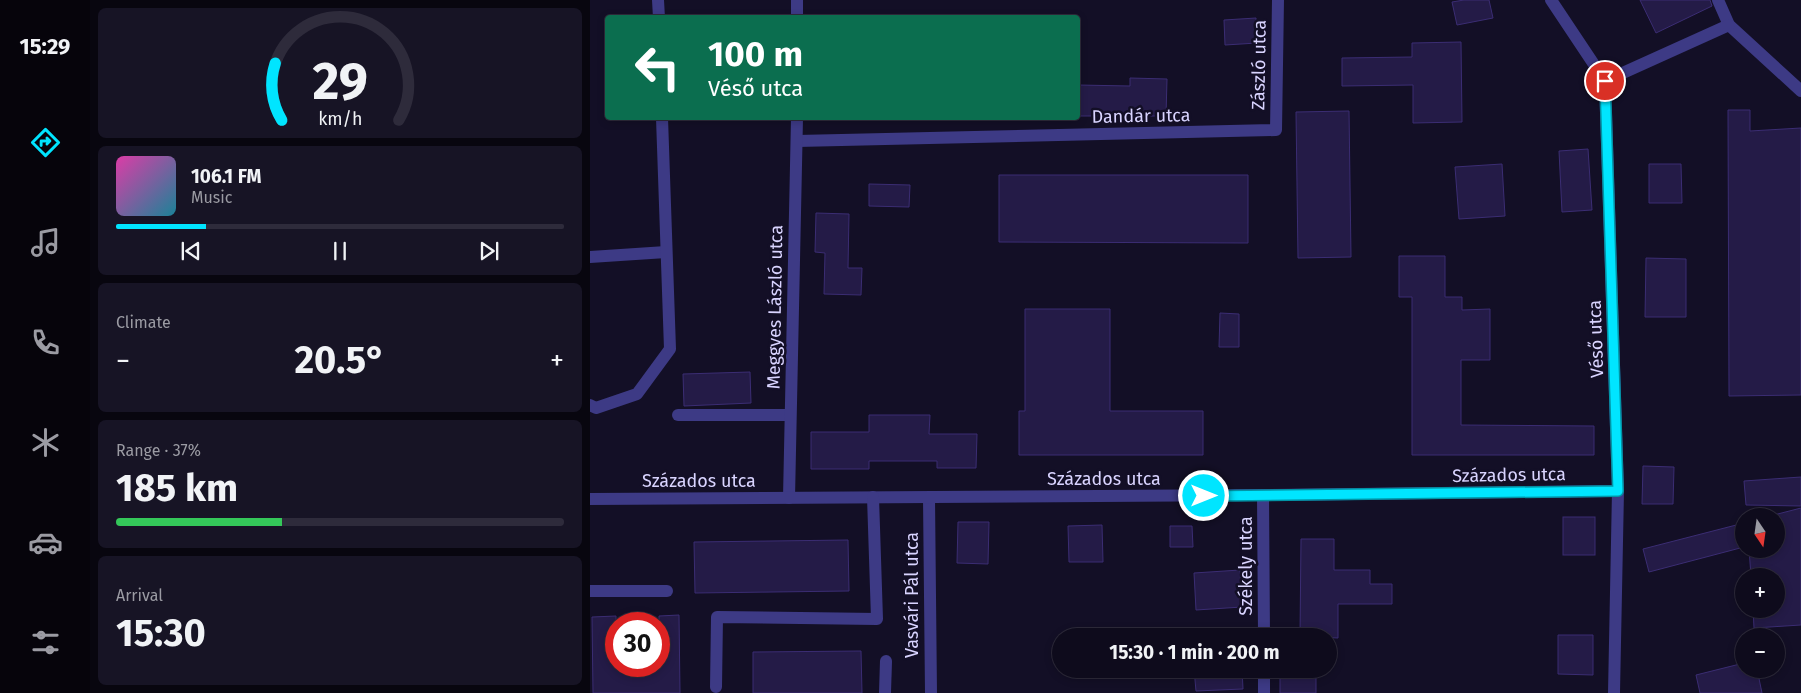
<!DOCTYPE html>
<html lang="en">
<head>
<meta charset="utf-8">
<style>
  :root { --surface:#0e0b1c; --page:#171425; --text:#f1f3f6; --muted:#9b9ba3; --line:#2e2b3b; --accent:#00e5ff }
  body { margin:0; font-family:"Fira Sans",sans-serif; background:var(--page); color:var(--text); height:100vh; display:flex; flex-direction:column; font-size:19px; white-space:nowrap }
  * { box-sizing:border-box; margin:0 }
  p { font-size:16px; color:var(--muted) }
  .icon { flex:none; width:28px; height:28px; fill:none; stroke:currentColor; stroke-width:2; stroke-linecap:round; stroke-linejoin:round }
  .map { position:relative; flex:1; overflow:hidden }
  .side { display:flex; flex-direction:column; gap:8px; padding:8px; background:#08060f; width:500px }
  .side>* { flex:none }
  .guide { position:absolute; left:15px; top:15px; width:475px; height:105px; border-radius:5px; box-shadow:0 2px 8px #0003,0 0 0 1px var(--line); background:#0b6e4f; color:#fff; overflow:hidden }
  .needle { width:32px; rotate:167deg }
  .fabs { position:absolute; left:1145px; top:508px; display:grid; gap:10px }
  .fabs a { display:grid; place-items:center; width:50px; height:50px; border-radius:50%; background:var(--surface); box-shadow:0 2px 8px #0003,0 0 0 1px var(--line); font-size:25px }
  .speed { position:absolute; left:15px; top:612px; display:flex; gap:10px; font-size:25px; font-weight:700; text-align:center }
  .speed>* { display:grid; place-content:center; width:65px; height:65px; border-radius:50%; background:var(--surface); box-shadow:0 2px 8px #0003,0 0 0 1px var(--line); line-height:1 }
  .speed .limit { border:8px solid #d22; background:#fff; color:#111 }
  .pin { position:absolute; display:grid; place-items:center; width:42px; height:42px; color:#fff; margin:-21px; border:2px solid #fff; border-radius:50%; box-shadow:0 1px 5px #0007 }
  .me { position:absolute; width:55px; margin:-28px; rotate:90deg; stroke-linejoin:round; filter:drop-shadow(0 0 4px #0008) }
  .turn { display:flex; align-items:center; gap:18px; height:105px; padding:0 20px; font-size:22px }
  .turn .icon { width:65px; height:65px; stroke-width:2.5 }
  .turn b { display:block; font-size:35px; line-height:42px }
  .big { font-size:38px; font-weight:700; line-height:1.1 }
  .side .widget { flex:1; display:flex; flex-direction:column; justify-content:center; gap:8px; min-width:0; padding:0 18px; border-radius:8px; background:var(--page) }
  .side .dial { align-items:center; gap:0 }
  .dial svg { height:130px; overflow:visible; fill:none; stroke:var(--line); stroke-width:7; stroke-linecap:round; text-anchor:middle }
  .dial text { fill:var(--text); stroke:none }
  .song { display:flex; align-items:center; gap:15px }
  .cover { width:60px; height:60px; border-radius:8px; background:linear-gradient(135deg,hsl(320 70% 55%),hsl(190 70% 35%)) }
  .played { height:5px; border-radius:2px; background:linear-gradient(90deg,var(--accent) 20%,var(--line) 20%) }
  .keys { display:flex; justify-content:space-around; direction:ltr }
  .heat { display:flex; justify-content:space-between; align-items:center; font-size:28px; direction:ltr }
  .charge { height:8px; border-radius:4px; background:linear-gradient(90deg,#34c759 37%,var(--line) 0) }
  .trip { position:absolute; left:462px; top:628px; width:285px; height:50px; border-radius:25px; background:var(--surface); box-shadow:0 2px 8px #0003,0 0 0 1px var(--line); font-weight:700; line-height:50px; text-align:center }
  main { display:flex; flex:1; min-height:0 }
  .tabs { display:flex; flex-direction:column; width:90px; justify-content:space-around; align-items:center; background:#06040b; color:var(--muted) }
  .tabs .icon { width:35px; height:35px }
  .tabs .selected { color:var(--accent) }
  .tabs b { font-size:22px; color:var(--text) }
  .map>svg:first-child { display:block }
  .building { fill:#241b47; stroke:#3b2d73 }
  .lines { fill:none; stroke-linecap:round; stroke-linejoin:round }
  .minor { stroke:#3d3a85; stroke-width:12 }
  .route-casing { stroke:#0095a6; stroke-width:12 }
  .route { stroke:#00e5ff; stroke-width:9 }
  .labels { text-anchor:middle; stroke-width:5; stroke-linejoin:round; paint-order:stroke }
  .street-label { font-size:18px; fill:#d9d4ff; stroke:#130f26 }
</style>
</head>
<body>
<main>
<nav class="tabs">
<b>15:29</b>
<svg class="icon selected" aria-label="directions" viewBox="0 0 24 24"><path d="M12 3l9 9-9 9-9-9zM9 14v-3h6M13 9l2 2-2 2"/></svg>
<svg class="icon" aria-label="music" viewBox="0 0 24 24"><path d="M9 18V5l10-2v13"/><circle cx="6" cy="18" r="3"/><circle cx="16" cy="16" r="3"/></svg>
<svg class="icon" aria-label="phone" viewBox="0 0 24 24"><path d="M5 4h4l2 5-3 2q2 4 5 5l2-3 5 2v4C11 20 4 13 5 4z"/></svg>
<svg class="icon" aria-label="climate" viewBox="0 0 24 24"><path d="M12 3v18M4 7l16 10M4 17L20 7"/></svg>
<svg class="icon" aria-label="car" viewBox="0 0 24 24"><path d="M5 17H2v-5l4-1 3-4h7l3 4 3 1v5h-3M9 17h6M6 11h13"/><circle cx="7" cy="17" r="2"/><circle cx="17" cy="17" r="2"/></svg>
<svg class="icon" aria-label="filters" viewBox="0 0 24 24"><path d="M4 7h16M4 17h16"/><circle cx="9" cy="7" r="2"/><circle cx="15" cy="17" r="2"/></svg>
</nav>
<section class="side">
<div class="widget dial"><svg viewBox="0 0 100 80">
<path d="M14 69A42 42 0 1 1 86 69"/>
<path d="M14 69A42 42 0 0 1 10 34" stroke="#00e5ff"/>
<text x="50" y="56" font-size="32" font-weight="700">29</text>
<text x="50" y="72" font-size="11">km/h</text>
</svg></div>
<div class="widget">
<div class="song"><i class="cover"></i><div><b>106.1 FM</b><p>Music</p></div></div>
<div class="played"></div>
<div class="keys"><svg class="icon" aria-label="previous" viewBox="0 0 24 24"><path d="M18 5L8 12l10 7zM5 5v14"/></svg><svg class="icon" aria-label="pause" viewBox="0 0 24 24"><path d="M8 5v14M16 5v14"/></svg><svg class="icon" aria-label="next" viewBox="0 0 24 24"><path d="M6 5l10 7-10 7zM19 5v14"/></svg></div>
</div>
<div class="widget"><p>Climate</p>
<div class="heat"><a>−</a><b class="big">20.5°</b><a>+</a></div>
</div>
<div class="widget"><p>Range · 37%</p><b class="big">185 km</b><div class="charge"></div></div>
<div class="widget"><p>Arrival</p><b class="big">15:30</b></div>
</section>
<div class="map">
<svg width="1211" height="693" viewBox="0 0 1211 693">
  <rect width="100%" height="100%" fill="#130f26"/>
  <g class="building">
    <polygon points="874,0 899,0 903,18 867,25 862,2"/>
    <polygon points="1050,0 1120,0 1122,6 1066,33"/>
    <polygon points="666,18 667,43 635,45 634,20"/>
    <polygon points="871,42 872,122 823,123 823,85 752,86 752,58 822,57 822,43"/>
    <polygon points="540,78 577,79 576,116 488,116 488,85 540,86"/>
    <polygon points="1138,110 1160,110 1160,131 1211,128 1211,395 1139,396"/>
    <polygon points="759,111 761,257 708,258 706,112"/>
    <polygon points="998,149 1002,210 972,212 969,151"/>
    <polygon points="912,164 915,216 869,219 865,167"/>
    <polygon points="1059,164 1091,164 1092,203 1059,203"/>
    <polygon points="409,175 658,175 658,243 409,242"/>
    <polygon points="279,184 320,185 319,207 279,206"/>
    <polygon points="226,213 259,214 258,268 272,268 271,295 234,294 235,253 225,252"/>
    <polygon points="809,256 855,256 855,297 872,297 872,310 900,309 900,360 871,360 871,425 1004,426 1004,455 822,455 822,297 809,297"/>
    <polygon points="1056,258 1096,259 1096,317 1055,317"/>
    <polygon points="435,309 520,309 520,411 613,411 613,455 429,455 429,411 435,411"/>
    <polygon points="630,313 649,314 649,347 629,347"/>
    <polygon points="160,372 161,403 94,406 93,374"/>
    <polygon points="279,415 340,415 339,434 387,434 386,468 347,468 347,461 279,461 279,469 221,469 221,432 279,432"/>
    <polygon points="1053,466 1084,467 1083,504 1052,504"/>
    <polygon points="1211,477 1211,506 1156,505 1154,481"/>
    <polygon points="1211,508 1211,625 1164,628 1163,609 1186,609 1186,576 1161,576 1159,549 1186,549 1186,516 1180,516"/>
    <rect x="973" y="517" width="32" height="38"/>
    <polygon points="368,522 399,522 398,564 367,563"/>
    <polygon points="1154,523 1154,547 1059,572 1053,549"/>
    <polygon points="512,525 513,562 479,562 478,526"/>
    <polygon points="580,526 602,526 603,547 580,547"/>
    <polygon points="711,539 744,539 744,570 780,570 780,584 802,584 802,604 748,604 748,638 710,636"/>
    <polygon points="258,540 259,591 105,593 104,542"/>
    <polygon points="650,570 652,607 606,610 604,573"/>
    <polygon points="89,615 90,693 3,693 2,617 26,616 26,666 69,666 69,616"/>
    <polygon points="968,635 1003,635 1003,675 968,674"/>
    <polygon points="271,651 272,693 163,693 163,652"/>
    <polygon points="1154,663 1154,669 1167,669 1172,693 1110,693 1106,675"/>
    <polygon points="604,669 652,669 653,689 606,691"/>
    <rect x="690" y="669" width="36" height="24"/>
  </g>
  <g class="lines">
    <g class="minor">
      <polyline points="68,0 69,18"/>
      <polyline points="961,0 1015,81 1028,491 1024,693"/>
      <polyline points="1128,0 1139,25 1211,91"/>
      <polyline points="207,18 207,0"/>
      <polyline points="1015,81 1139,25"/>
      <polyline points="207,141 686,130 688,0"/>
      <polyline points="0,257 76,252"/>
      <polyline points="0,405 6,408 47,394 80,349 72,118"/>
      <polyline points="88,415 200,415"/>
      <polyline points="673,495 674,636"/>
      <polyline points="199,498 207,118"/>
      <polyline points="339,498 341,693"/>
      <polyline points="0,499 673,495 1028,491"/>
      <polyline points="0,591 77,591"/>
      <polyline points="674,669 674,693"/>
      <polyline points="126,687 127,617 287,619 283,497"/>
      <polyline points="295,693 296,661"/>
    </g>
  </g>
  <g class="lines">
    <defs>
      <polyline id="route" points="614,496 1028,491 1015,81"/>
    </defs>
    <use href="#route" class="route-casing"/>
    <use href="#route" class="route"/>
  </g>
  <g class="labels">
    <g class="street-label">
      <text transform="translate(669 65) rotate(-89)" y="6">Zászló utca</text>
      <text transform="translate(551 116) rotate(-1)" y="6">Dandár utca</text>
      <text transform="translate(185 307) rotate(-89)" y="6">Meggyes László utca</text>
      <text transform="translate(1006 339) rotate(-92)" y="6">Véső utca</text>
      <text transform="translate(919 475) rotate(-1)" y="6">Százados utca</text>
      <text x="514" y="485">Százados utca</text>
      <text x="109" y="487">Százados utca</text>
      <text transform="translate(656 566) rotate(-90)" y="6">Székely utca</text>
      <text transform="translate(322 595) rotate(-90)" y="6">Vasvári Pál utca</text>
    </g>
  </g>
</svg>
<div class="fabs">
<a><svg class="needle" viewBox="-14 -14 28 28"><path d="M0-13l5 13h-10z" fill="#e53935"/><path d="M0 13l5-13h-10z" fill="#9b9ba3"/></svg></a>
<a>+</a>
<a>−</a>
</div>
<div class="speed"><div class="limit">30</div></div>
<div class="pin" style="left:1015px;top:81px;background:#d93025"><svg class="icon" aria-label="arrive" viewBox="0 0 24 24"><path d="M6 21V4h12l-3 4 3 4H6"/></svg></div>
<svg class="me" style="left:614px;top:496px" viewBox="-20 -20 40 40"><circle r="17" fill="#00e5ff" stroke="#fff" stroke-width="3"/><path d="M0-11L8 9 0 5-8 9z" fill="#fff"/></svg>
<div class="trip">15:30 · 1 min · 200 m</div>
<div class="guide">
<div class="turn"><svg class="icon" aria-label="left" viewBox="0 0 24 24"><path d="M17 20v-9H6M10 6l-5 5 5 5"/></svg><div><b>100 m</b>Véső utca</div></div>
</div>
</div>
</main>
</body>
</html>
